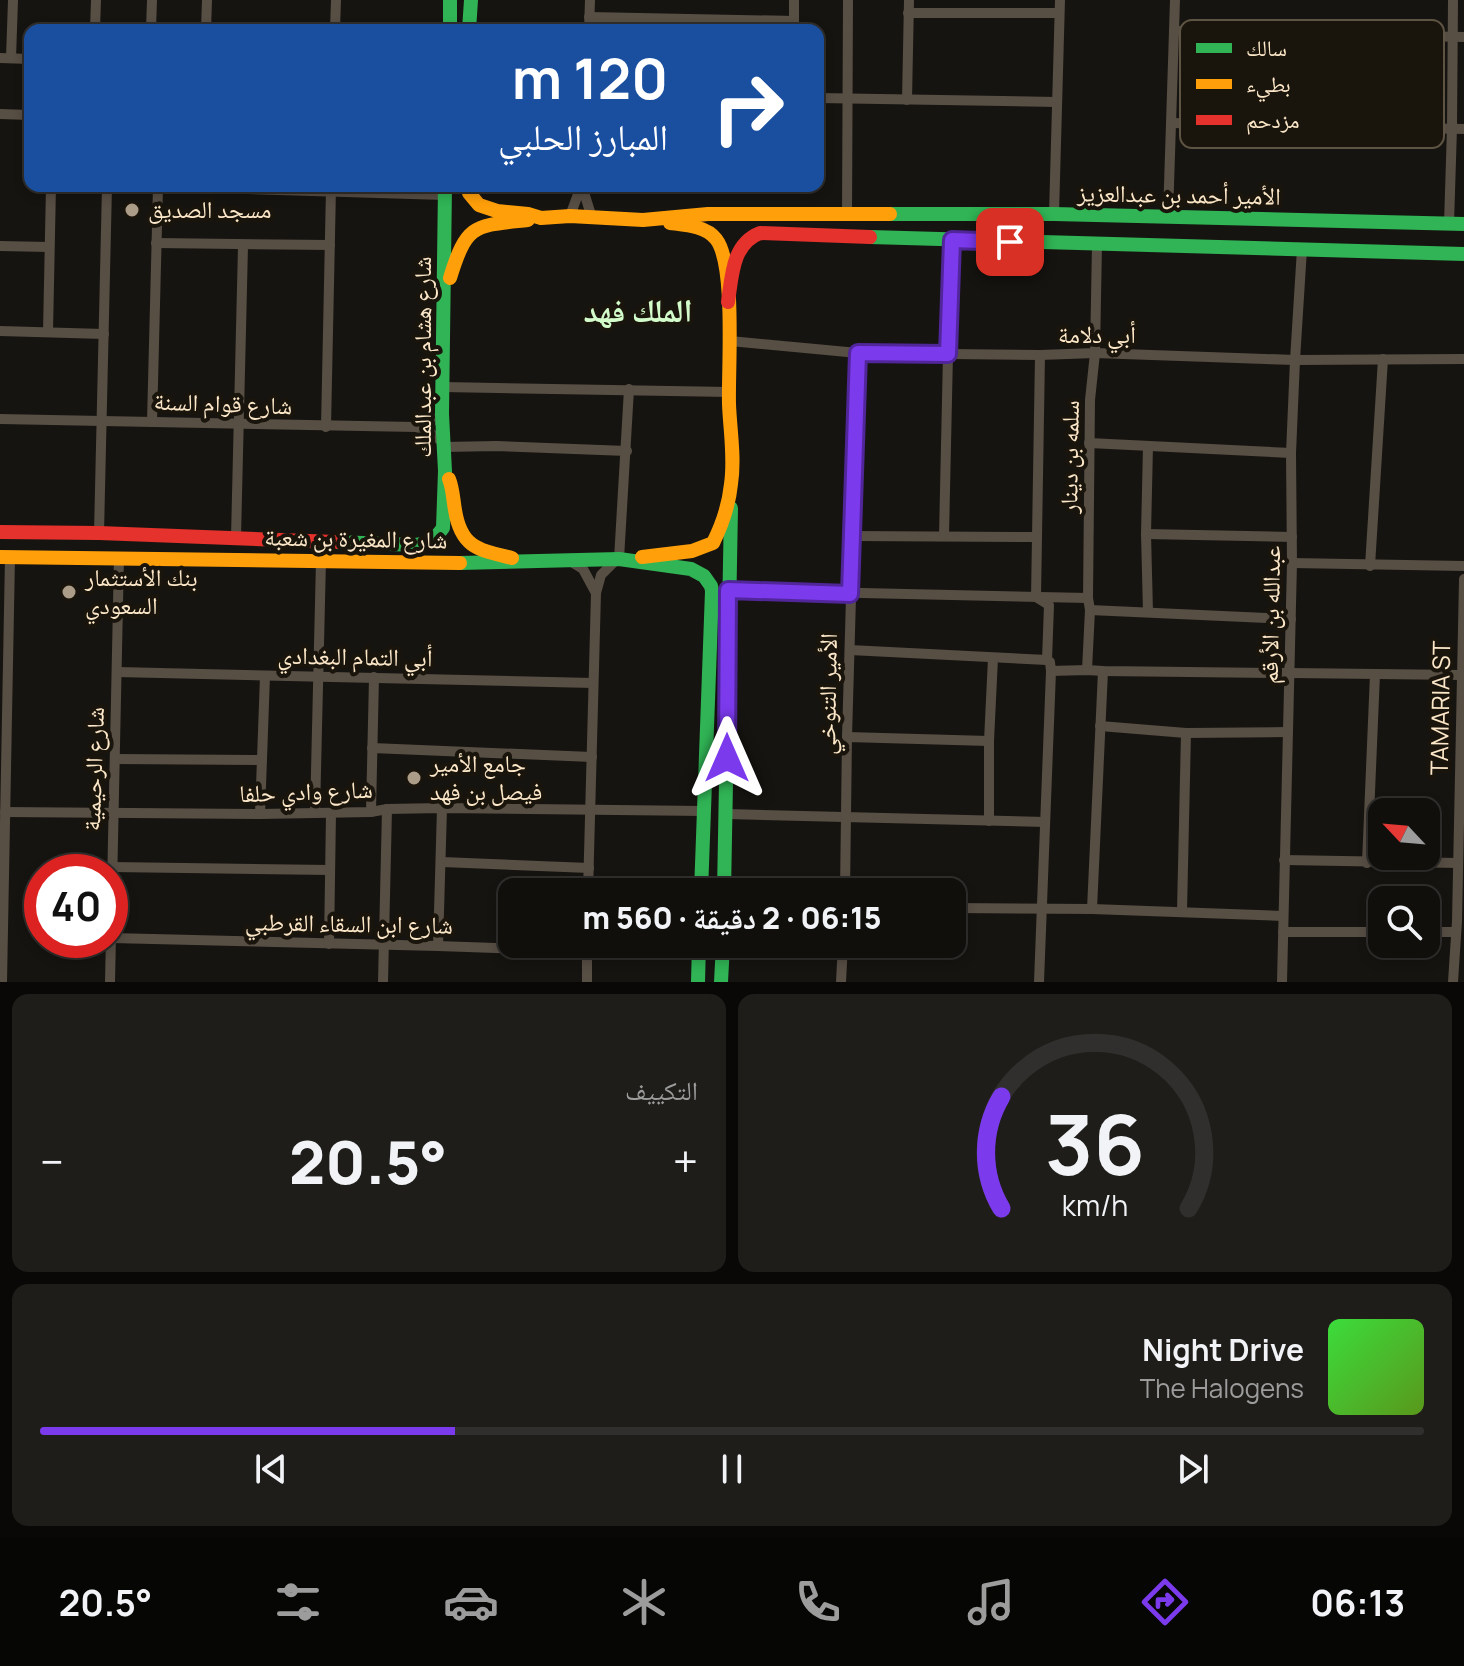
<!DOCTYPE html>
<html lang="ar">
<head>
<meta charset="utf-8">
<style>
  :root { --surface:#100f0c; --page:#1e1d1a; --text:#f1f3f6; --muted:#9c9c9d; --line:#302f2d; --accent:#7c3aed }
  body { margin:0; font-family:Manrope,"Noto Naskh Arabic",sans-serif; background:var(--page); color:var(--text); direction:rtl; height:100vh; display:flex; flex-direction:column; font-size:30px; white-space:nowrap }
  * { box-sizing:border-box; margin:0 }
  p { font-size:26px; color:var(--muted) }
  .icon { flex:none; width:44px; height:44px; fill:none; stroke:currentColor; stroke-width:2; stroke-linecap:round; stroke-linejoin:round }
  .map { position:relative; height:982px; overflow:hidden; direction:ltr }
  .side { display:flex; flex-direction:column; gap:12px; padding:12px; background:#090807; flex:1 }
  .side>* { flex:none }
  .guide { position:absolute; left:24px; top:24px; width:800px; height:168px; border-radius:16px; box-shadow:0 4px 12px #0003,0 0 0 2px var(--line); direction:rtl; background:#1a4fa0; color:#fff; overflow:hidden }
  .needle { width:52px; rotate:296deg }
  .controls { position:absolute; left:1368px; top:798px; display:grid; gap:16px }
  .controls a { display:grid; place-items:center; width:72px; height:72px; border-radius:16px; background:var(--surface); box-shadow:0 4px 12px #0003,0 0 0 2px var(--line); font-size:40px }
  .speed { position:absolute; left:24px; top:854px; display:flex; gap:16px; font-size:40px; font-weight:700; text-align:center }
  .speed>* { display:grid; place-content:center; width:104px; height:104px; border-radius:50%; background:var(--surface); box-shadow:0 4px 12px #0003,0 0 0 2px var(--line); line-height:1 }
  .speed .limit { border:12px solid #d22; background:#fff; color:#111 }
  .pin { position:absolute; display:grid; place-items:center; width:68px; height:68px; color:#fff; margin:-34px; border-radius:16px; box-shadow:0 4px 12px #0006 }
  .me { position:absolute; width:88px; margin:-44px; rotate:0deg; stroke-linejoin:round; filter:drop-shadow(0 0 6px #0008) }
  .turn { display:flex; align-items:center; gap:28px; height:168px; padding:0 24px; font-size:36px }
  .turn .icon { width:104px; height:104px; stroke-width:2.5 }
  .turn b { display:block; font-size:56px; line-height:68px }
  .big { font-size:60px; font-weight:800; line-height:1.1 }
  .side .widget { flex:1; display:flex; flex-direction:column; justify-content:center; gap:12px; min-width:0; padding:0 28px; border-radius:16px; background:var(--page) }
  .side .dial { align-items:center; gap:0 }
  .dial svg { height:208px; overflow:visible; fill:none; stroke:var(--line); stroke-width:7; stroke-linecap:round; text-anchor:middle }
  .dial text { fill:var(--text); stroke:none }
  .song { display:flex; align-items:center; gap:24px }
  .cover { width:96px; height:96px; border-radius:12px; background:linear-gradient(135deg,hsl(120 70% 55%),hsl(90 70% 35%)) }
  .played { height:8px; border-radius:4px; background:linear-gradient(90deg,var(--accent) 30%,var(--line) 30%) }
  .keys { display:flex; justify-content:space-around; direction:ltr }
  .heat { display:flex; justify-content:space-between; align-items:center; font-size:44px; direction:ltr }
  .side .tiles { flex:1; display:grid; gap:12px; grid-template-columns:1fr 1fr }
  .widget:last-child { grid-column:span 2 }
  .trip { position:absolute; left:498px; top:878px; width:468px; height:80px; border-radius:16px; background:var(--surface); box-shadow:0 4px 12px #0003,0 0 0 2px var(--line); font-weight:800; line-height:80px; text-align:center; direction:rtl }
  .tab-bar { display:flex; height:128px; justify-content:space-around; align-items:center; background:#060605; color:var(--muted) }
  .tab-bar .icon { width:56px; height:56px }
  .tab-bar .current { color:var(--accent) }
  .tab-bar b { font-size:36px; color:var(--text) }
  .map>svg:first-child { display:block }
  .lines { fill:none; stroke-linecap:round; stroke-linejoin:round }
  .street { stroke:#574e44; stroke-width:10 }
  .fast { stroke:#30b455; stroke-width:14 }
  .slow { stroke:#ff9f0a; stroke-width:14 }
  .jam { stroke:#e5322d; stroke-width:14 }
  .route-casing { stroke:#51269a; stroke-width:20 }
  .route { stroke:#7c3aed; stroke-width:14 }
  .poi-dot { fill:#ac9d88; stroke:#1a150c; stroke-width:3 }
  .labels { text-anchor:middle; stroke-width:8; stroke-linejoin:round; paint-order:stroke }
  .street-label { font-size:24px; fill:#fce7c8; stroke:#1a150c }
  .poi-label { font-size:24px; fill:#fce7c8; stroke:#1a150c; text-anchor:start }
  .district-label { font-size:32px; font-weight:bold; fill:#d2fcca; stroke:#1a150c }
  .key { fill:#1a150c; stroke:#5e5444; stroke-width:2 }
  .key-label { font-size:22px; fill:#fce7c8 }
</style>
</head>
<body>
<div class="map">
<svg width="1464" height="982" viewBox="0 0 1464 982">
  <rect width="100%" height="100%" fill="#161410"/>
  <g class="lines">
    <g class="street">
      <polyline points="794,0 794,30"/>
      <polyline points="908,13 1059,13"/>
      <polyline points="589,17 794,21"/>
      <polyline points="95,30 96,0"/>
      <polyline points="151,30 152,0"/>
      <polyline points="206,30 207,0"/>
      <polyline points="335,30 336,0"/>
      <polyline points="589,30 590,0"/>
      <polyline points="1174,31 1464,37"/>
      <polyline points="0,58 30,59"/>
      <polyline points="11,58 13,0"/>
      <polyline points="818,98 1056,102"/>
      <polyline points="907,100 909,0"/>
      <polyline points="0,114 30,115"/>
      <polyline points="1171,123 1464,129"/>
      <polyline points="152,186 445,195"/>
      <polyline points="582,186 592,218"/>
      <polyline points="1054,214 1060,0"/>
      <polyline points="847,215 848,0"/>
      <polyline points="570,216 581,186"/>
      <polyline points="1168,216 1175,0"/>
      <polyline points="1449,224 1452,128 1453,0"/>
      <polyline points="156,243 330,245"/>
      <polyline points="0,246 49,247"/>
      <polyline points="0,331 104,334"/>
      <polyline points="48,332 51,186"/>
      <polyline points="730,341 858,353 1040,355 1095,353 1295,360 1464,359"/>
      <polyline points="1040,355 1036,597 1049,605 1047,660 1050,662 1051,671 1087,670 1103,671 1462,675"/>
      <polyline points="443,387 729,392"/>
      <polyline points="0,419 416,427 435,420 442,414"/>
      <polyline points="152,422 158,187"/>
      <polyline points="326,427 331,188"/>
      <polyline points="416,427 428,431 444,443"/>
      <polyline points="1089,443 1291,453"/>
      <polyline points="444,447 496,446 627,451"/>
      <polyline points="99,533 107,186"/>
      <polyline points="1146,534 1292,537"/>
      <polyline points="853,536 1036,537"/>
      <polyline points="944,536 948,354 952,240"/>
      <polyline points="236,537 243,246"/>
      <polyline points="619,559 629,389"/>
      <polyline points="570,561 583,569 596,593"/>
      <polyline points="1292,563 1464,566"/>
      <polyline points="1370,566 1383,359"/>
      <polyline points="728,590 1088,598"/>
      <polyline points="1090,610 1291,619"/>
      <polyline points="1148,612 1146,534 1148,446"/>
      <polyline points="850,650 1047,660"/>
      <polyline points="1087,670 1090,610 1088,598 1090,400 1095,353 1097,244"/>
      <polyline points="117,672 593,683"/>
      <polyline points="1100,726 1186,733 1288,732"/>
      <polyline points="847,737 989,741"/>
      <polyline points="372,748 592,757"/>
      <polyline points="115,759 262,760"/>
      <polyline points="5,812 260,814 371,812 387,809 442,808 703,811"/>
      <polyline points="371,812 374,677"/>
      <polyline points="315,813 321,560"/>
      <polyline points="260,814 265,676"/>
      <polyline points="727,814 1045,822"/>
      <polyline points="989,821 989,741 993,658"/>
      <polyline points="1284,860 1458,863"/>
      <polyline points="442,862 589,868"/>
      <polyline points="1367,863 1375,674"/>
      <polyline points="112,867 330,870"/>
      <polyline points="588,892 596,593 601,575 616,560"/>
      <polyline points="845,892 847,737 858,353"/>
      <polyline points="952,908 1092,909 1283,916"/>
      <polyline points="1092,909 1103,671"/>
      <polyline points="1182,911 1186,733"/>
      <polyline points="1283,932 1382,932"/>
      <polyline points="1426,932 1456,932"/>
      <polyline points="111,938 438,946 587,951"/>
      <polyline points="329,944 331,813"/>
      <polyline points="438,946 442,808"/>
      <polyline points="2,982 10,557"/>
      <polyline points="110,982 119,557"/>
      <polyline points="383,982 387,809"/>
      <polyline points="587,982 587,944"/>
      <polyline points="841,982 843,944"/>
      <polyline points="1039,982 1051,671"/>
      <polyline points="1282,982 1292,563 1291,453 1295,360 1302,249"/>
      <polyline points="1453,982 1457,921 1464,579"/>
    </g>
    <g class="fast">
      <polyline points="450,0 450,30"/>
      <polyline points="469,30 471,0"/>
      <polyline points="890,214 1054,214 1464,224"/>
      <polyline points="870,237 1464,254"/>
      <polyline points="336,542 416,545 427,543 435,538 443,528 445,471 442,414 445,186"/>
      <polyline points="460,563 619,559 691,569 704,576 711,586 712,591 701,892"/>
      <polyline points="724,892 731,508"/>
      <polyline points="698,982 699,944"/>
      <polyline points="721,982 723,944"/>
    </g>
    <g class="slow">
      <polyline points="468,186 469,193 479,205 497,211 528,214 541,218 570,216 643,220 708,214 890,214"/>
      <path d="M450 278C467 223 474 226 528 220"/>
      <path d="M449 479C453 489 453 499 455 510 461 548 479 550 512 558"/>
      <polyline points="0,557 460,563"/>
      <path d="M642 557 692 551 713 543C722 525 729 504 731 484 735 458 730 430 729 404 728 369 736 264 716 239 706 226 685 225 670 223"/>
    </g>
    <g class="jam">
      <path d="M728 302C732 276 732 244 760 233L870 237"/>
      <polyline points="0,532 99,533 336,542"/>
    </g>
  </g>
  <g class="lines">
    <defs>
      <polyline id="route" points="727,758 728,590 850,594 858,353 948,354 952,240 1010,242"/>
    </defs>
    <use href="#route" class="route-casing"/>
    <use href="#route" class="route"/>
  </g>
  <g class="poi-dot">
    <circle cx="132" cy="210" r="8"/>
    <circle cx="69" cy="592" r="8"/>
    <circle cx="414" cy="778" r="8"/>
  </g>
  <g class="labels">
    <g class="street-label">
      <text transform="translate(1179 195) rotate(1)" y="8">الأمير أحمد بن عبدالعزيز</text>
      <text x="1097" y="343">أبي دلامة</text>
      <text transform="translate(423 357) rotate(-90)" y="8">شارع هشام بن عبدالملك</text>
      <text transform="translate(223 404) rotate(2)" y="8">شارع قوام السنة</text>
      <text transform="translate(1070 457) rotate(-89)" y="8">سلمه بن دينار</text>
      <text transform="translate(356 539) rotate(1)" y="8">شارع المغيرة بن شعبة</text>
      <text transform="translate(1271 615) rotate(-89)" y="8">عبدالله بن الأرقم</text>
      <text transform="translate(355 657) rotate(1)" y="8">أبي التمام البغدادي</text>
      <text transform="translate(828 694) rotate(-89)" y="8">الأمير التنوخي</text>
      <text transform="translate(1441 708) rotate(-89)" y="8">TAMARIA ST</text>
      <text transform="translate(94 769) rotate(-88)" y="8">شارع الرحيمية</text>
      <text transform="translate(306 792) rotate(-2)" y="8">شارع وادي حلفا</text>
      <text transform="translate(349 924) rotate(1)" y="8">شارع ابن السقاء القرطبي</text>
    </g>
    <g class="poi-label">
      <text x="148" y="218">مسجد الصديق</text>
      <text x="85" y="586">بنك الأستثمار<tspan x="85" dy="28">السعودي</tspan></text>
      <text x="430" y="772">جامع الأمير<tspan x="430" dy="28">فيصل بن فهد</tspan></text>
    </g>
    <g class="district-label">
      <text x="638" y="322">الملك فهد</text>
    </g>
  </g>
  <rect x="1180" y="20" width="264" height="128" rx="12" class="key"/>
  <rect x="1196" y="43" width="36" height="10" fill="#30b455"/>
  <rect x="1196" y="79" width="36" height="10" fill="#ff9f0a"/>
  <rect x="1196" y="115" width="36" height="10" fill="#e5322d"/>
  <g class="key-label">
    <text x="1246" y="56">سالك</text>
    <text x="1246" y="92">بطيء</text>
    <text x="1246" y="128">مزدحم</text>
  </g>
</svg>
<div class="controls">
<a><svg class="needle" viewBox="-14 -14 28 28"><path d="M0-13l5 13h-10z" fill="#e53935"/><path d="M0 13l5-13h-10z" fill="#9c9c9d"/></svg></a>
<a><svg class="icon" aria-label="search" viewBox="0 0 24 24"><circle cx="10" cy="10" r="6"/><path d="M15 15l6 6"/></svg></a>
</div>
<div class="speed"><div class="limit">40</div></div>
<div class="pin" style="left:1010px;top:242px;background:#d93025"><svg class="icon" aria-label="arrive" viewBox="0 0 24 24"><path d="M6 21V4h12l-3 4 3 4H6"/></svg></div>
<svg class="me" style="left:727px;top:758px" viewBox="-20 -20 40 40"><path d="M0-17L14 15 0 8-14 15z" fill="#7c3aed" stroke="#fff" stroke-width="4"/></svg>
<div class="trip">06:15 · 2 دقيقة · 560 m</div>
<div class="guide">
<div class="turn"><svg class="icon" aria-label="right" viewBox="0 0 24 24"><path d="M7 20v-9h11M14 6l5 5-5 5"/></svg><div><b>120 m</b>المبارز الحلبي</div></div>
</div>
</div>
<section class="side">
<div class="tiles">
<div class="widget dial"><svg viewBox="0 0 100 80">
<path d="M14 69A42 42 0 1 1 86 69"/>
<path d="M14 69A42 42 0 0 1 14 26" stroke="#7c3aed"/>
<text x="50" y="56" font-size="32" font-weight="700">36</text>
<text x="50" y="72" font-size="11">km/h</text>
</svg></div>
<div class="widget"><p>التكييف</p>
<div class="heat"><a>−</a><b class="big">20.5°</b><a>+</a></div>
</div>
<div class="widget">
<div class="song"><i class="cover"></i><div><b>Night Drive</b><p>The Halogens</p></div></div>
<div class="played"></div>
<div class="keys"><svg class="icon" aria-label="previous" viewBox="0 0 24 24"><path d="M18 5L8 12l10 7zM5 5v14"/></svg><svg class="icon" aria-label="pause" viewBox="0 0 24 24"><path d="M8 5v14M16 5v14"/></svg><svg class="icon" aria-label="next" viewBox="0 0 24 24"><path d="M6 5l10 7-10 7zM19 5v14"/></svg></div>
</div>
</div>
</section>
<nav class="tab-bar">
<b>06:13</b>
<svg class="icon current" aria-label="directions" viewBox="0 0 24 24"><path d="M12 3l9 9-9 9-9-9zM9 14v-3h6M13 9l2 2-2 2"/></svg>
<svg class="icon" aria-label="music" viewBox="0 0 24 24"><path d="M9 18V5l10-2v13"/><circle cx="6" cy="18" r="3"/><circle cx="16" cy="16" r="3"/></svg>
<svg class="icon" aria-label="phone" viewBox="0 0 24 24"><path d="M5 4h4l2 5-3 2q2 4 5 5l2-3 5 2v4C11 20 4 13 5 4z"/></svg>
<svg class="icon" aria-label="climate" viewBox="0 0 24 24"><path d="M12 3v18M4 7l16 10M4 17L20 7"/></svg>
<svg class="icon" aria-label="car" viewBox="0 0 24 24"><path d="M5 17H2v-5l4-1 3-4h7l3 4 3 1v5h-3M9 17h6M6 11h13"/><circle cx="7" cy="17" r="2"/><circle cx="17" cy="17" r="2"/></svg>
<svg class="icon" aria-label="filters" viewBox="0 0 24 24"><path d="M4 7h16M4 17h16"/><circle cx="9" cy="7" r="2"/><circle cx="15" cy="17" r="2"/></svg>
<b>20.5°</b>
</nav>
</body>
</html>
